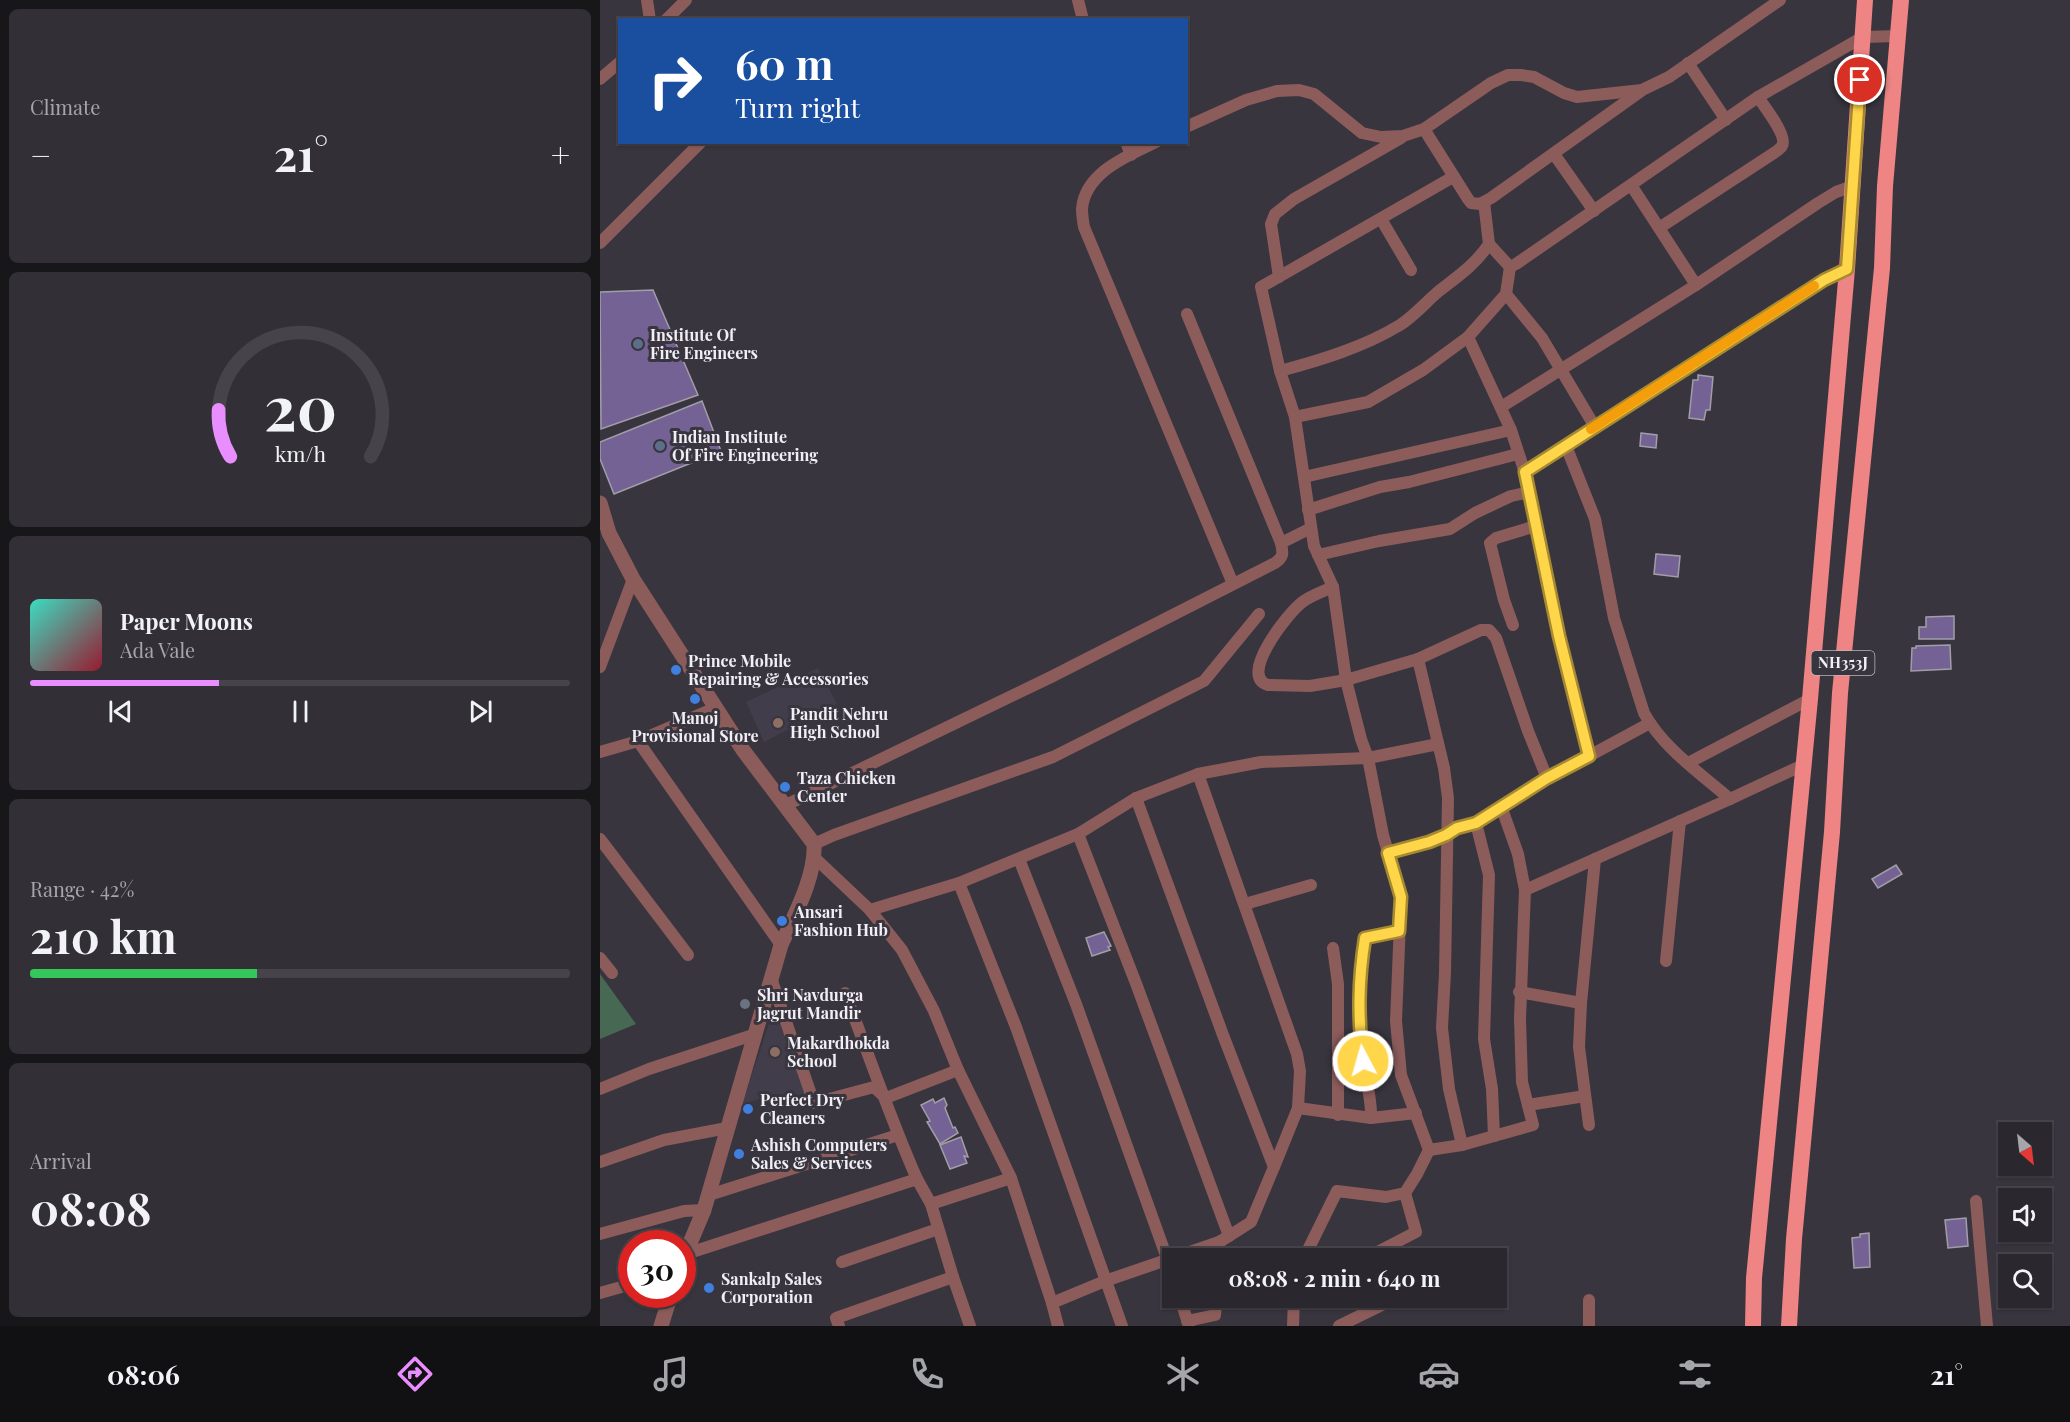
<!DOCTYPE html>
<html lang="en">
<head>
<meta charset="utf-8">
<style>
  :root { --surface:#2a282e; --page:#323036; --text:#f1f3f6; --muted:#a5a6aa; --line:#46444a; --accent:#e98efe }
  body { margin:0; font-family:"Playfair Display",serif; background:var(--page); color:var(--text); height:100vh; display:flex; flex-direction:column; font-size:22px; white-space:nowrap }
  * { box-sizing:border-box; margin:0 }
  p { font-size:20px; color:var(--muted) }
  .icon { flex:none; width:33px; height:33px; fill:none; stroke:currentColor; stroke-width:2; stroke-linecap:round; stroke-linejoin:round }
  .map { position:relative; flex:1; overflow:hidden }
  .drawer { display:flex; flex-direction:column; gap:9px; padding:9px; background:#171619; width:600px }
  .drawer>* { flex:none }
  .banner { position:absolute; left:18px; top:18px; width:570px; height:126px; border-radius:0px; box-shadow:0 2px 4px #0004,0 0 0 2px var(--line); background:#1a4fa0; color:#fff; overflow:hidden }
  .needle { width:39px; rotate:152deg }
  .controls { position:absolute; left:1398px; top:1122px; display:grid; gap:12px }
  .controls a { display:grid; place-items:center; width:54px; height:54px; border-radius:0px; background:var(--surface); box-shadow:0 2px 4px #0004,0 0 0 2px var(--line); font-size:30px }
  .speed { position:absolute; left:18px; top:1230px; display:flex; gap:12px; font-size:30px; font-weight:700; text-align:center }
  .speed>* { display:grid; place-content:center; width:78px; height:78px; border-radius:50%; background:var(--surface); box-shadow:0 2px 4px #0004,0 0 0 2px var(--line); line-height:1 }
  .speed .limit { border:9px solid #d22; background:#fff; color:#111 }
  .pin { position:absolute; display:grid; place-items:center; width:51px; height:51px; color:#fff; margin:-26px; border:3px solid #fff; border-radius:50%; box-shadow:0 2px 6px #0007 }
  .me { position:absolute; width:66px; margin:-33px; rotate:354deg; stroke-linejoin:round; filter:drop-shadow(0 0 4px #0008) }
  .turn { display:flex; align-items:center; gap:21px; height:126px; padding:0 18px; font-size:27px }
  .turn .icon { width:78px; height:78px; stroke-width:2.5 }
  .turn b { display:block; font-size:42px; line-height:51px }
  .big { font-size:45px; font-weight:700; line-height:1.1 }
  .drawer .widget { flex:1; display:flex; flex-direction:column; justify-content:center; gap:9px; min-width:0; padding:0 21px; border-radius:9px; background:var(--page) }
  .drawer .dial { align-items:center; gap:0 }
  .dial svg { height:156px; overflow:visible; fill:none; stroke:var(--line); stroke-width:7; stroke-linecap:round; text-anchor:middle }
  .dial text { fill:var(--text); stroke:none }
  .song { display:flex; align-items:center; gap:18px }
  .cover { width:72px; height:72px; border-radius:9px; background:linear-gradient(135deg,hsl(170 70% 55%),hsl(350 70% 35%)) }
  .played { height:6px; border-radius:3px; background:linear-gradient(90deg,var(--accent) 35%,var(--line) 35%) }
  .keys { display:flex; justify-content:space-around; direction:ltr }
  .heat { display:flex; justify-content:space-between; align-items:center; font-size:33px; direction:ltr }
  .charge { height:9px; border-radius:4px; background:linear-gradient(90deg,#34c759 42%,var(--line) 0) }
  .trip { position:absolute; left:562px; top:1248px; width:345px; height:60px; border-radius:0px; background:var(--surface); box-shadow:0 2px 4px #0004,0 0 0 2px var(--line); font-weight:700; line-height:60px; text-align:center }
  .menu { display:flex; height:96px; justify-content:space-around; align-items:center; background:#111012; color:var(--muted) }
  .menu .icon { width:42px; height:42px }
  .menu .active { color:var(--accent) }
  .menu b { font-size:27px; color:var(--text) }
  main { display:flex; flex:1; min-height:0 }
  .map>svg:first-child { display:block }
  .built { fill:#423d4b }
  .green { fill:#476853 }
  .building { fill:#756294; stroke:#a19ea8; stroke-width:1.5 }
  .lines { fill:none; stroke-linecap:round; stroke-linejoin:round }
  .minor { stroke:#8c5c5b; stroke-width:12 }
  .tertiary { stroke:#8c5c5b; stroke-width:15 }
  .trunk { stroke:#ee8484; stroke-width:16 }
  .route-casing { stroke:#a68a30; stroke-width:15 }
  .route { stroke:#ffd54a; stroke-width:10 }
  .slow { stroke:#f59e0b; stroke-width:10 }
  .service-dot { fill:#5c6f8a; stroke:#38353e; stroke-width:2 }
  .shop-dot { fill:#3f7fe0; stroke:#38353e; stroke-width:2 }
  .education-dot { fill:#8d6e63; stroke:#38353e; stroke-width:2 }
  .worship-dot { fill:#6b7280; stroke:#38353e; stroke-width:2 }
  .labels { text-anchor:middle; stroke-width:6; stroke-linejoin:round; paint-order:stroke }
  .shield { fill:#38353e; stroke:#bab7be; stroke-width:1.5 }
  .shield-label { font-size:15px; font-weight:bold; fill:#f1eff5 }
  .poi-label { font-size:16px; font-weight:bold; fill:#f1eff5; stroke:#38353e; text-anchor:start }
</style>
</head>
<body>
<main>
<section class="drawer">
<div class="widget"><p>Climate</p>
<div class="heat"><a>−</a><b class="big">21°</b><a>+</a></div>
</div>
<div class="widget dial"><svg viewBox="0 0 100 80">
<path d="M14 69A42 42 0 1 1 86 69"/>
<path d="M14 69A42 42 0 0 1 8 45" stroke="#e98efe"/>
<text x="50" y="56" font-size="32" font-weight="700">20</text>
<text x="50" y="72" font-size="11">km/h</text>
</svg></div>
<div class="widget">
<div class="song"><i class="cover"></i><div><b>Paper Moons</b><p>Ada Vale</p></div></div>
<div class="played"></div>
<div class="keys"><svg class="icon" aria-label="previous" viewBox="0 0 24 24"><path d="M18 5L8 12l10 7zM5 5v14"/></svg><svg class="icon" aria-label="pause" viewBox="0 0 24 24"><path d="M8 5v14M16 5v14"/></svg><svg class="icon" aria-label="next" viewBox="0 0 24 24"><path d="M6 5l10 7-10 7zM19 5v14"/></svg></div>
</div>
<div class="widget"><p>Range · 42%</p><b class="big">210 km</b><div class="charge"></div></div>
<div class="widget"><p>Arrival</p><b class="big">08:08</b></div>
</section>
<div class="map">
<svg width="1470" height="1326" viewBox="0 0 1470 1326">
  <rect width="100%" height="100%" fill="#38353e"/>
  <g class="built">
    <polygon points="218,668 237,704 164,742 146,702"/>
    <polygon points="175,1006 207,1099 168,1112 163,1098 142,1104"/>
  </g>
  <polygon class="green" points="0,974 36,1024 0,1039"/>
  <g class="building">
    <polygon points="53,290 98,395 1,429 0,292"/>
    <polygon points="1098,375 1113,377 1110,410 1106,410 1104,420 1089,418 1093,380 1098,380"/>
    <polygon points="102,401 121,451 14,494 0,459 0,442"/>
    <polygon points="1041,433 1057,435 1056,448 1040,446"/>
    <polygon points="1056,554 1080,556 1078,577 1054,574"/>
    <polygon points="1354,616 1354,639 1319,639 1319,627 1326,627 1326,617"/>
    <polygon points="1350,645 1351,669 1311,671 1312,648 1316,648 1316,646"/>
    <polygon points="1296,865 1302,874 1278,888 1272,879"/>
    <polygon points="504,932 511,946 508,947 510,950 492,956 486,938"/>
    <polygon points="344,1098 347,1105 345,1108 353,1128 355,1127 358,1133 340,1144 327,1122 330,1121 321,1105 333,1099 335,1103"/>
    <polygon points="361,1137 368,1157 364,1156 367,1163 350,1169 340,1145"/>
    <polygon points="1366,1218 1368,1246 1348,1248 1345,1220"/>
    <polygon points="1269,1233 1270,1267 1254,1268 1252,1238 1260,1237 1260,1234"/>
  </g>
  <g class="lines">
    <g class="minor">
      <polyline points="47,0 50,20"/>
      <polyline points="478,0 483,20"/>
      <polyline points="66,20 86,0"/>
      <polyline points="1088,63 1126,120"/>
      <polyline points="0,79 20,62"/>
      <polyline points="586,127 646,100 677,91 699,90 714,94 762,133 781,137 803,136 824,129 891,83 908,75 921,75 934,77 964,93 977,97 1042,90 1069,77 1180,0"/>
      <polyline points="824,129 868,199 871,203 880,204 891,198 1041,91"/>
      <polyline points="526,142 531,155"/>
      <path d="M556 142C528 156 485 172 482 209 482 215 483 221 484 227L633 584"/>
      <polyline points="954,154 994,211"/>
      <polyline points="853,177 661,287 680,371 695,417 714,546 733,587 746,680 761,739 768,758 783,835 801,897 796,1021 801,1075 829,1150 862,1145 933,1125 922,1082 920,1019 925,890 1130,799 1203,765"/>
      <polyline points="1031,185 1096,285"/>
      <polyline points="781,219 811,270"/>
      <path d="M1059 228 1174 153C1177 151 1180 149 1182 146 1188 136 1164 106 1158 97"/>
      <polyline points="0,243 101,142"/>
      <polyline points="889,244 910,267 916,264 1158,97 1263,37 1298,36"/>
      <polyline points="679,277 671,224 675,214 694,199 801,138"/>
      <polyline points="906,294 942,338 995,427"/>
      <polyline points="587,314 681,543"/>
      <path d="M680 371C721 360 764 347 800 325 814 316 826 302 839 291 857 277 876 264 889 244L884 202"/>
      <polyline points="901,407 1096,285 1218,203 1236,192 1253,186"/>
      <polyline points="695,417 768,402 823,370 868,337 906,294 910,267"/>
      <path d="M966 446 995 519 1014 618 1044 713C1063 748 1100 773 1130 799"/>
      <polyline points="925,473 1224,280 1247,269"/>
      <polyline points="704,477 911,430"/>
      <polyline points="708,510 780,487 809,482 918,454"/>
      <polyline points="718,555 779,541 850,529 875,513 911,496 930,492"/>
      <path d="M733 587C722 592 709 596 700 604 687 615 638 676 668 685L710 686 746 680 818 659 844 768 848 798 845 973 842 1028 849 1089 862 1145"/>
      <polyline points="913,625 904,600 890,543 896,538 936,526"/>
      <polyline points="818,659 881,630 889,630 896,638 928,731 947,778"/>
      <polyline points="0,667 33,579"/>
      <polyline points="38,741 181,945"/>
      <polyline points="0,752 38,741 115,708"/>
      <polyline points="989,756 1050,723"/>
      <polyline points="1088,763 1210,699"/>
      <polyline points="598,774 697,1054 700,1071 698,1108 674,1167"/>
      <polyline points="536,798 623,1035 674,1167 651,1222 629,1236"/>
      <path d="M184 806 451 677 675 563C684 557 683 553 681 543L711 528"/>
      <polyline points="901,806 918,854 925,890"/>
      <polyline points="876,823 889,875 884,1039 892,1089 894,1136"/>
      <polyline points="0,839 88,955"/>
      <polyline points="214,844 234,835 453,757 604,681 659,614"/>
      <polyline points="788,853 829,842 846,835 857,828 876,823 947,778 989,756 964,658 925,473 911,430 868,337"/>
      <polyline points="215,858 270,910 302,950 334,1011 358,1070 411,1178 452,1303 458,1326"/>
      <polyline points="419,859 476,1004 573,1275"/>
      <polyline points="359,883 416,1027 522,1326"/>
      <polyline points="645,904 711,885"/>
      <polyline points="270,910 359,883 478,834 536,798 598,774 661,762 768,758 838,744"/>
      <path d="M799 931 765 938C759 979 758 1017 763 1059 765 1079 772 1098 771 1118L816 1113"/>
      <polyline points="733,948 738,984 738,1115"/>
      <polyline points="0,958 12,973"/>
      <polyline points="1066,961 1080,821"/>
      <polyline points="172,981 214,1103 274,1087 286,1098 358,1070"/>
      <polyline points="919,992 981,1003"/>
      <path d="M245 993C269 1055 290 1118 317 1179"/>
      <polyline points="0,1089 49,1069 156,1034"/>
      <polyline points="928,1105 985,1096"/>
      <polyline points="698,1108 771,1118"/>
      <polyline points="989,1125 979,1047 981,1003 995,859"/>
      <polyline points="0,1162 64,1140 127,1128"/>
      <polyline points="109,1195 298,1135"/>
      <polyline points="1376,1201 1387,1326"/>
      <polyline points="331,1204 411,1178"/>
      <polyline points="0,1234 84,1211 104,1210"/>
      <polyline points="619,1242 620,1258"/>
      <polyline points="86,1254 317,1179 331,1204 353,1277 370,1326"/>
      <polyline points="704,1258 737,1191 786,1197 805,1193 817,1174 829,1150"/>
      <polyline points="766,1258 816,1232 805,1193"/>
      <polyline points="242,1262 338,1229"/>
      <polyline points="0,1293 32,1284"/>
      <polyline points="580,1298 589,1326"/>
      <polyline points="989,1300 989,1326"/>
      <polyline points="452,1303 505,1281 619,1242 629,1236 537,986 478,834"/>
      <polyline points="587,1321 615,1315 617,1298"/>
      <polyline points="239,1326 236,1318 353,1277"/>
      <polyline points="693,1326 694,1298"/>
      <polyline points="739,1326 796,1298"/>
    </g>
    <g class="tertiary">
      <path d="M0 503 9 533 33 579 143 750 214 844C216 876 194 916 181 945L104 1210 82 1262"/>
      <polyline points="61,1326 71,1294"/>
    </g>
    <g class="trunk">
      <polyline points="1153,1326 1154,1278 1210,699 1247,269 1265,0"/>
      <polyline points="1189,1326 1194,1239 1232,832 1240,693 1282,268 1285,186 1301,0"/>
    </g>
  </g>
  <g class="lines">
    <defs>
      <path id="route" d="M763 1061C758 1017 758 982 765 938L799 931 801 897 788 853 829 842 846 835 857 828 876 823 947 778 989 756 959 636 925 472 1224 280 1247 269 1260 80"/>
    </defs>
    <use href="#route" class="route-casing"/>
    <use href="#route" class="route"/>
    <polyline class="slow" points="991,429 1214,286"/>
  </g>
  <g class="service-dot">
    <circle cx="38" cy="344" r="6"/>
    <circle cx="60" cy="446" r="6"/>
  </g>
  <g class="shop-dot">
    <circle cx="76" cy="670" r="6"/>
    <circle cx="95" cy="699" r="6"/>
    <circle cx="185" cy="787" r="6"/>
    <circle cx="182" cy="921" r="6"/>
    <circle cx="148" cy="1109" r="6"/>
    <circle cx="139" cy="1154" r="6"/>
    <circle cx="109" cy="1288" r="6"/>
  </g>
  <g class="education-dot">
    <circle cx="178" cy="723" r="6"/>
    <circle cx="175" cy="1052" r="6"/>
  </g>
  <circle class="worship-dot" cx="145" cy="1004" r="6"/>
  <g class="labels">
    <rect class="shield" x="1211.5" y="651" width="63" height="24" rx="4.5"/>
    <g class="shield-label">
      <text x="1243" y="668">NH353J</text>
    </g>
    <g class="poi-label">
      <text x="50" y="341">Institute Of<tspan x="50" dy="18">Fire Engineers</tspan></text>
      <text x="72" y="443">Indian Institute<tspan x="72" dy="18">Of Fire Engineering</tspan></text>
      <text x="88" y="667">Prince Mobile<tspan x="88" dy="18">Repairing &amp; Accessories</tspan></text>
      <text x="190" y="720">Pandit Nehru<tspan x="190" dy="18">High School</tspan></text>
      <text x="95" y="724" text-anchor="middle">Manoj<tspan x="95" dy="18">Provisional Store</tspan></text>
      <text x="197" y="784">Taza Chicken<tspan x="197" dy="18">Center</tspan></text>
      <text x="194" y="918">Ansari<tspan x="194" dy="18">Fashion Hub</tspan></text>
      <text x="157" y="1001">Shri Navdurga<tspan x="157" dy="18">Jagrut Mandir</tspan></text>
      <text x="187" y="1049">Makardhokda<tspan x="187" dy="18">School</tspan></text>
      <text x="160" y="1106">Perfect Dry<tspan x="160" dy="18">Cleaners</tspan></text>
      <text x="151" y="1151">Ashish Computers<tspan x="151" dy="18">Sales &amp; Services</tspan></text>
      <text x="121" y="1285">Sankalp Sales<tspan x="121" dy="18">Corporation</tspan></text>
    </g>
  </g>
</svg>
<div class="controls">
<a><svg class="needle" viewBox="-14 -14 28 28"><path d="M0-13l5 13h-10z" fill="#e53935"/><path d="M0 13l5-13h-10z" fill="#a5a6aa"/></svg></a>
<a><svg class="icon" aria-label="sound" viewBox="0 0 24 24"><path d="M4 9h4l5-4v14l-5-4H4zM17 9q2 3 0 6"/></svg></a>
<a><svg class="icon" aria-label="search" viewBox="0 0 24 24"><circle cx="10" cy="10" r="6"/><path d="M15 15l6 6"/></svg></a>
</div>
<div class="speed"><div class="limit">30</div></div>
<div class="pin" style="left:1260px;top:80px;background:#d93025"><svg class="icon" aria-label="arrive" viewBox="0 0 24 24"><path d="M6 21V4h12l-3 4 3 4H6"/></svg></div>
<svg class="me" style="left:763px;top:1061px" viewBox="-20 -20 40 40"><circle r="17" fill="#ffd54a" stroke="#fff" stroke-width="3"/><path d="M0-11L8 9 0 5-8 9z" fill="#fff"/></svg>
<div class="trip">08:08 · 2 min · 640 m</div>
<div class="banner">
<div class="turn"><svg class="icon" aria-label="right" viewBox="0 0 24 24"><path d="M7 20v-9h11M14 6l5 5-5 5"/></svg><div><b>60 m</b>Turn right</div></div>
</div>
</div>
</main>
<nav class="menu">
<b>08:06</b>
<svg class="icon active" aria-label="directions" viewBox="0 0 24 24"><path d="M12 3l9 9-9 9-9-9zM9 14v-3h6M13 9l2 2-2 2"/></svg>
<svg class="icon" aria-label="music" viewBox="0 0 24 24"><path d="M9 18V5l10-2v13"/><circle cx="6" cy="18" r="3"/><circle cx="16" cy="16" r="3"/></svg>
<svg class="icon" aria-label="phone" viewBox="0 0 24 24"><path d="M5 4h4l2 5-3 2q2 4 5 5l2-3 5 2v4C11 20 4 13 5 4z"/></svg>
<svg class="icon" aria-label="climate" viewBox="0 0 24 24"><path d="M12 3v18M4 7l16 10M4 17L20 7"/></svg>
<svg class="icon" aria-label="car" viewBox="0 0 24 24"><path d="M5 17H2v-5l4-1 3-4h7l3 4 3 1v5h-3M9 17h6M6 11h13"/><circle cx="7" cy="17" r="2"/><circle cx="17" cy="17" r="2"/></svg>
<svg class="icon" aria-label="filters" viewBox="0 0 24 24"><path d="M4 7h16M4 17h16"/><circle cx="9" cy="7" r="2"/><circle cx="15" cy="17" r="2"/></svg>
<b>21°</b>
</nav>
</body>
</html>
